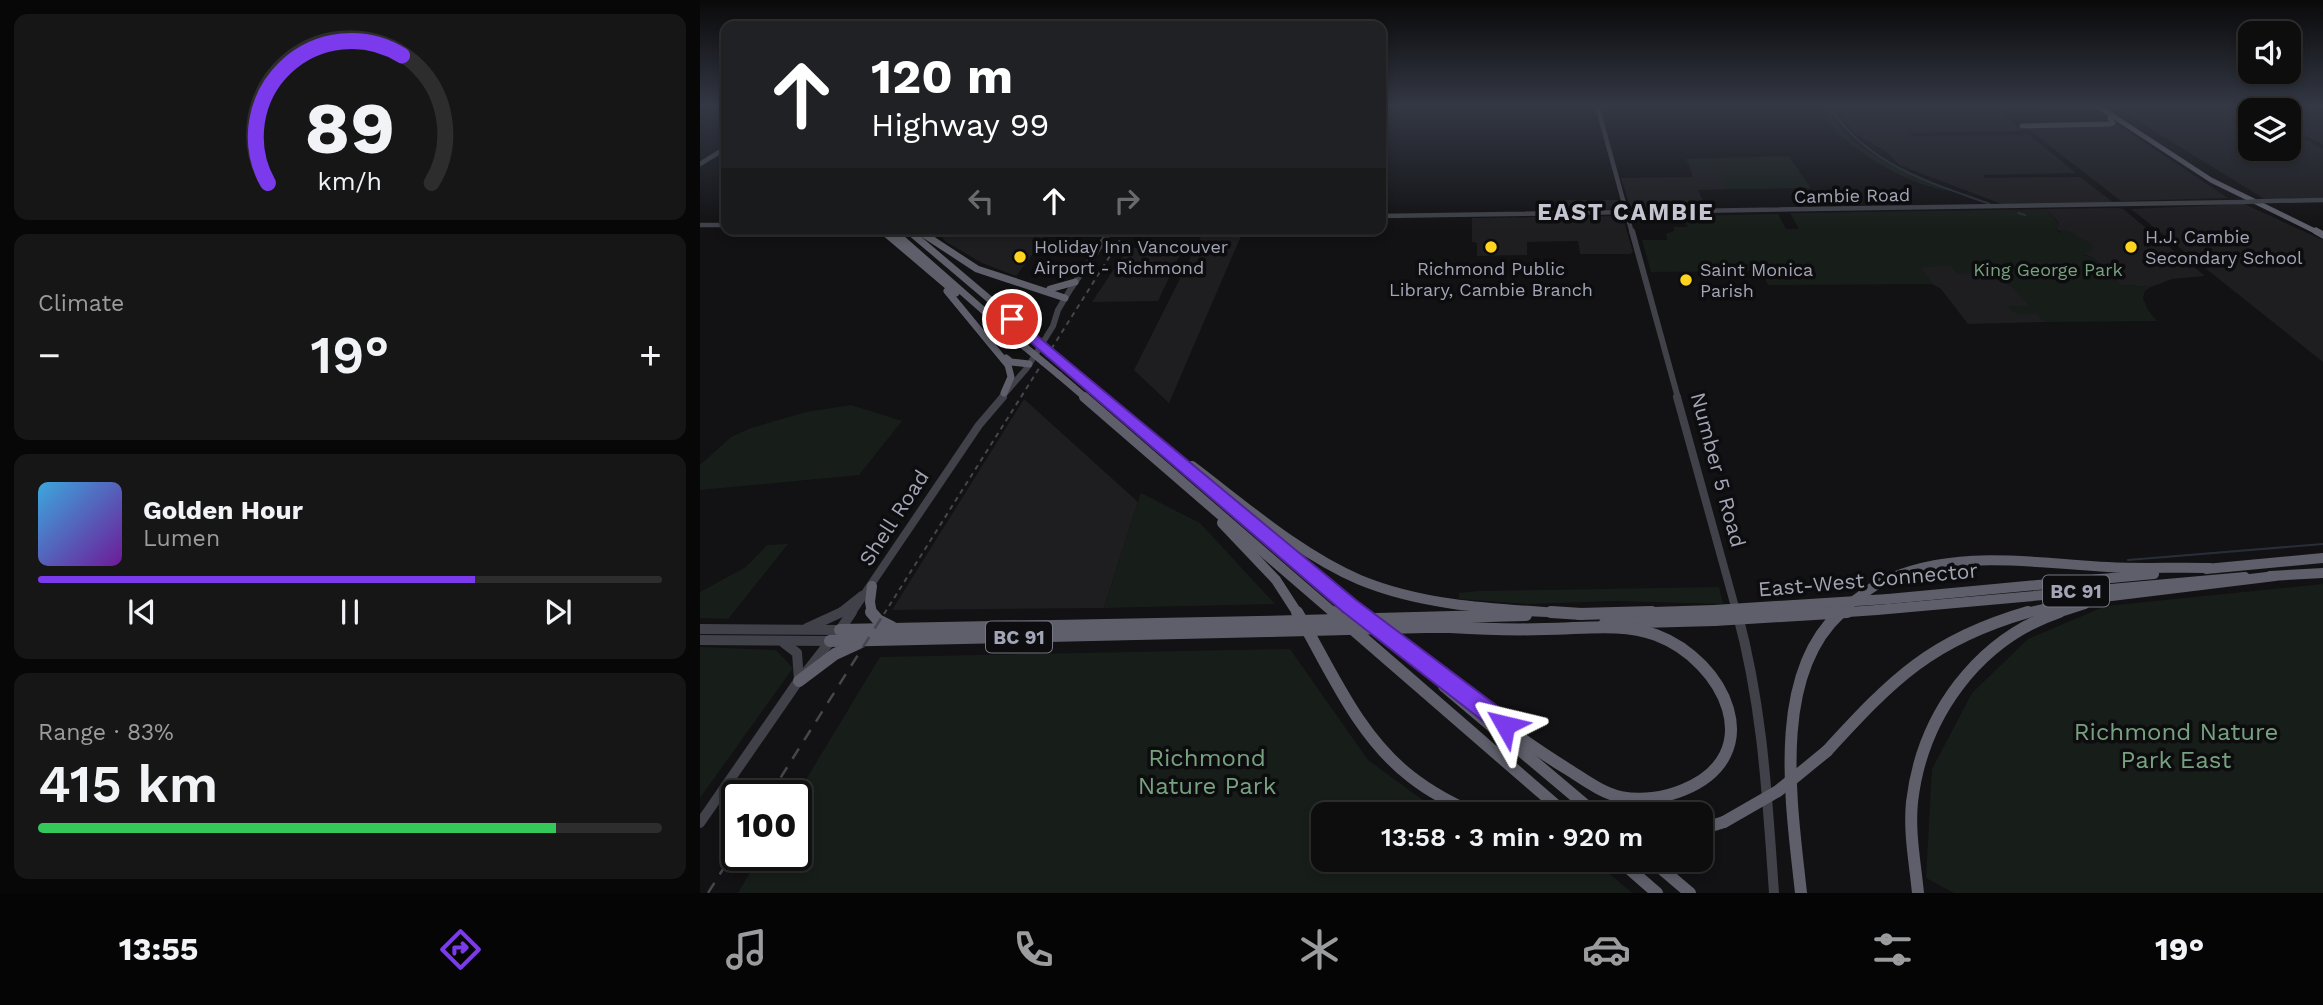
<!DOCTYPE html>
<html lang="en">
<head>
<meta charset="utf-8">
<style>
  :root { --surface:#0e0d0e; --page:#171617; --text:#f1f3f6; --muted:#9b9c9e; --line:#2e2d2e; --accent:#7c3aed }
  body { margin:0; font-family:"Work Sans",sans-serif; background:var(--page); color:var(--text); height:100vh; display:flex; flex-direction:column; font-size:26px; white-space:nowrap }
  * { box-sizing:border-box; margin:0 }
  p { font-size:23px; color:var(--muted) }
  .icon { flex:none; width:38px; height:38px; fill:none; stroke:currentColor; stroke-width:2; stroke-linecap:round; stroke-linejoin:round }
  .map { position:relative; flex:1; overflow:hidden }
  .drawer { display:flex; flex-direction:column; gap:14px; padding:14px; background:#080708; width:700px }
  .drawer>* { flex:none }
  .top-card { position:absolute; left:21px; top:21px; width:665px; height:214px; border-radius:14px; box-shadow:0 4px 10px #0003,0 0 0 2px var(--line); background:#202124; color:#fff; overflow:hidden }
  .buttons { position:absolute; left:1538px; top:21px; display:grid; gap:14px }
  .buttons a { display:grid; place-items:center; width:63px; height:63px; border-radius:14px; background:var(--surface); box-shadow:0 4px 10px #0003,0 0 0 2px var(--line); font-size:35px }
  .speed { position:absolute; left:21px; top:780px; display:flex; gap:14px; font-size:35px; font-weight:700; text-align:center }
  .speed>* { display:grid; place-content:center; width:91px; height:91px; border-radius:50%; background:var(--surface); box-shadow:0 4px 10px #0003,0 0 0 2px var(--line); line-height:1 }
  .speed .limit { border:4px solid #111; border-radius:10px; background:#fff; color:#111 }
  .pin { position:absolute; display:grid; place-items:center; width:60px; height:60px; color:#fff; margin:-30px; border:4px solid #fff; border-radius:50%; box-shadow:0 2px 7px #0007 }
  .me { position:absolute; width:77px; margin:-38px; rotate:307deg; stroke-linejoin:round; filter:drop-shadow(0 0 5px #0008) }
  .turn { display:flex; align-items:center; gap:24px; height:147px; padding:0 35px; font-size:32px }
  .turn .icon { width:91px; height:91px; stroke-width:2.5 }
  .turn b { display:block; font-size:49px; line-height:60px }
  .lanes { display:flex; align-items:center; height:66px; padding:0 35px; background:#0003; justify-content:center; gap:35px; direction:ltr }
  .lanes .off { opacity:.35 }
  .big { font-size:52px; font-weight:600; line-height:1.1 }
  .drawer .widget { flex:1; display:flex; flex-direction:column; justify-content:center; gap:10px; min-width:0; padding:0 24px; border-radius:14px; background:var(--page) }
  .drawer .dial { align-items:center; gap:0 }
  .dial svg { height:182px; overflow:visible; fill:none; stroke:var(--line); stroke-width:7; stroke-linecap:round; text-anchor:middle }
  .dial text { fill:var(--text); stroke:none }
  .song { display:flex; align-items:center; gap:21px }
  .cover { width:84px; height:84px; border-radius:10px; background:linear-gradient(135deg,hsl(200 70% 55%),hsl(280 70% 35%)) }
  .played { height:7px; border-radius:4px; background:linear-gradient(90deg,var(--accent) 70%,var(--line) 70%) }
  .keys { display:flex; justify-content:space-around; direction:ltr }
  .heat { display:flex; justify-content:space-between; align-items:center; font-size:38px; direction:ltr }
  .charge { height:10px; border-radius:5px; background:linear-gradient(90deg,#34c759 83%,var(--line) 0) }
  .trip { position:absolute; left:611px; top:802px; width:402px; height:70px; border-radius:14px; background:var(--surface); box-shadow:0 4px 10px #0003,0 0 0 2px var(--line); font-weight:600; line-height:70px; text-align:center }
  .tab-bar { display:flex; height:112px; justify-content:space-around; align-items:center; background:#060506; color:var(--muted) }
  .tab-bar .icon { width:49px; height:49px }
  .tab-bar .active { color:var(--accent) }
  .tab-bar b { font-size:32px; color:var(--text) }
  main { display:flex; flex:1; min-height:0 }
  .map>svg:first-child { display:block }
  .built { fill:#1e1d20 }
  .green { fill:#171e19 }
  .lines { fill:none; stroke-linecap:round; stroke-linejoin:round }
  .stream { stroke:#272e38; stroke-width:2 }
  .secondary-far3 { stroke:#404149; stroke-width:4.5 }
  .secondary-far2 { stroke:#404149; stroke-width:6 }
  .secondary-far1 { stroke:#404149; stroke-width:8 }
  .secondary { stroke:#404149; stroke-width:10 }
  .highway-far3 { stroke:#5e5f6a; stroke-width:5 }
  .highway-far2 { stroke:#5e5f6a; stroke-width:7 }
  .highway-far1 { stroke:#5e5f6a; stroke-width:10 }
  .highway { stroke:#5e5f6a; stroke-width:12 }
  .rail-far1 { stroke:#45464e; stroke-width:2; stroke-dasharray:5 4.5; stroke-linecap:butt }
  .rail { stroke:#45464e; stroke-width:2.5; stroke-dasharray:12 10; stroke-linecap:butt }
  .secondary-bridge { stroke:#404149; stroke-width:4.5 }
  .highway-bridge-far2 { stroke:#5e5f6a; stroke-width:7 }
  .highway-bridge-far1 { stroke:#5e5f6a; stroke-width:10 }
  .highway-bridge { stroke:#5e5f6a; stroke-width:12 }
  .route { fill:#7c3aed; stroke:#51269a; stroke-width:2 }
  .poi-dot { fill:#ffd31e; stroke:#0d0c0e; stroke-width:2.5 }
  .labels { text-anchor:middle; stroke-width:7; stroke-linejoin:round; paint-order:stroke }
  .far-street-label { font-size:18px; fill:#a2a5b5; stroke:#0d0c0e }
  .far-poi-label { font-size:18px; fill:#a2a5b5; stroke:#0d0c0e; text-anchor:start }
  .far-park-label { font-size:18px; fill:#77a280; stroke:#0d0c0e }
  .shield { fill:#0d0c0e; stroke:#757783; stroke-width:2 }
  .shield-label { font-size:19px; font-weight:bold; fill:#a2a5b5 }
  .street-label { font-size:21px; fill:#a2a5b5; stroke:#0d0c0e }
  .far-district-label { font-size:23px; font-weight:bold; letter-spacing:2px; fill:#c3c5d1; stroke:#0d0c0e }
  .near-park-label { font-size:24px; fill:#77a280; stroke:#0d0c0e }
</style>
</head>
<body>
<main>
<section class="drawer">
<div class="widget dial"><svg viewBox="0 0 100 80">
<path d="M14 69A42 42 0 1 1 86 69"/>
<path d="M14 69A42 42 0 0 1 73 13" stroke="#7c3aed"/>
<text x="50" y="56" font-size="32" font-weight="700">89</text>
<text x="50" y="72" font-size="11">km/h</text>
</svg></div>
<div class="widget"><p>Climate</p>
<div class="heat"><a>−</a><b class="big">19°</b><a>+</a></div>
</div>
<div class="widget">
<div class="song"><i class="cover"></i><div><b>Golden Hour</b><p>Lumen</p></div></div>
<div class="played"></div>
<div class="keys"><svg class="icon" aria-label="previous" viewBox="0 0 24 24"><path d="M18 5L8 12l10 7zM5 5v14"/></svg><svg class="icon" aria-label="pause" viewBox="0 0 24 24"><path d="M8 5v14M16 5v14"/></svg><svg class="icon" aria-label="next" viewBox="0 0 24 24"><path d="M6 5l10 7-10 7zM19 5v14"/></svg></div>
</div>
<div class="widget"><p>Range · 83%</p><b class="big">415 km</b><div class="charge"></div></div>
</section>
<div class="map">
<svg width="1623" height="893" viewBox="0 0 1623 893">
  <rect width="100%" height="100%" fill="#121113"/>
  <g class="built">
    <polygon points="1135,105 1292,105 1323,131 1210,133 1212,136 1329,135 1376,173 1283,175 1284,178 1380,177 1414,203 1307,206 1199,165 1187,152 1154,133"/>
    <polygon points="1298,105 1387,105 1395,110 1306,112"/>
    <polygon points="1412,105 1541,105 1550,110 1550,149 1589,149 1589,131 1623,149 1623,198 1563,198"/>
    <polygon points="1549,105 1623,105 1623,145 1589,127 1589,110 1558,110"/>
    <polygon points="1418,125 1528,198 1421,201 1327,128"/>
    <polygon points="990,168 1018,168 1029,189 998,190 1007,210 931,209 921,178 993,177"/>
    <polygon points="859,200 918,200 921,209 861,211"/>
    <polygon points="1544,204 1623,240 1623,362 1431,209"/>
    <polygon points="1417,208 1423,209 1505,276 1472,279 1451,287 1421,285 1394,258 1383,254 1372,237 1356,229 1359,223 1346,209"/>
    <polygon points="920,216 923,218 933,252 930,254 880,254 878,241 827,242 827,255 777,256 777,243 772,242 772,218"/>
    <polygon points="352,229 316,276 282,263 246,242 236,230"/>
    <polygon points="505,229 544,229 469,403 434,370"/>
    <polygon points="484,246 458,301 392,302 428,248"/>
    <polygon points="1222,266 1252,266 1258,274 1294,274 1311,285 1345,322 1268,324 1241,289 1232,284 1220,268"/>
    <polygon points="324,399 438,502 404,608 192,610"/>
  </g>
  <g class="green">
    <path d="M1131 114C1151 153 1215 177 1255 191 1218 190 1169 160 1141 136 1134 130 1131 120 1124 116Z"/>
    <polygon points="1089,156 1111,188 1029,189 1017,168 990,168 986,159"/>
    <path d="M1346 209 1359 224 1356 229 1361 233 1363 230 1376 234V236L1392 244 1393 249 1384 255 1394 258 1421 285 1451 287 1445 291 1443 298 1448 310 1457 321 1345 322 1337 314 1314 313 1307 306H1330C1302 275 1300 274 1258 274L1252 266 1220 267 1232 284 1068 285 1061 271 951 272 942 240H967L966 234 974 231 973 227H988L984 216 1078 214 1086 229H1099L1090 213Z"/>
    <polygon points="151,405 202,421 159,475 0,490 0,465 31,437 51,428 106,412"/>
    <polygon points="441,493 500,523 575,604 404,608"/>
    <polygon points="88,544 28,619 0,618 0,592 46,567 67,545"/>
    <polygon points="1623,584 1623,893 1254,893 1226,878 1232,769 1272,693 1328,639 1406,606"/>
    <polygon points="1019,587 1023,604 915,601 828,604 759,599 759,593 777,591"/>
    <polygon points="0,647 76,650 93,668 0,798"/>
    <polygon points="590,649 668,760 742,814 623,814 623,859 892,859 932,893 38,893 60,856 96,856 96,796 180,657"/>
  </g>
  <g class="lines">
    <g class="stream">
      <path d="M1128 105C1167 165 1226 181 1290 204"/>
      <polyline points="1318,213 1325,215"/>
      <polyline points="1428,560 1623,544"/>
    </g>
    <g class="secondary-far3">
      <polyline points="897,105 932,233"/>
      <polyline points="0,164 26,148"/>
      <polyline points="1566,201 1623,200"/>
      <polyline points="681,216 1543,202"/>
      <polyline points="0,225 26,225"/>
      <polyline points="409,233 412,229"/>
    </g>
    <g class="secondary-far2">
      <polyline points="932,231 978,398"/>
      <polyline points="301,398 327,368 353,326 358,310 370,290 410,231"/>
    </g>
    <g class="secondary-far1">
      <polyline points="977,397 1037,614"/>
      <polyline points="138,614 162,595"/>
      <polyline points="151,614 279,425 303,397"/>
    </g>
    <g class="secondary">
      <path d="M1037 612C1063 708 1067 795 1074 893"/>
      <polyline points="107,628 142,612"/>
      <polyline points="0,629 140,630"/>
      <polyline points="140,630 152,612"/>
      <polyline points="0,640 130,641"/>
      <polyline points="84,643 97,653 99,680"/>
      <polyline points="107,671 132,639"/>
      <polyline points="0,823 99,680"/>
    </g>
    <g class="highway-far3">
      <polyline points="1396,105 1511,180 1619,233"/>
      <polyline points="1322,126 1409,124 1413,123 1410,118"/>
      <polyline points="180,229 185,233"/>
      <polyline points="190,229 195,233"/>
      <polyline points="206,229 211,233"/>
      <polyline points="215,229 221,233"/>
    </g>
    <g class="highway-far2">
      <polyline points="183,231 256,293"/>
      <polyline points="193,231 325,347"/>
      <polyline points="209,231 333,336"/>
      <polyline points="219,231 277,269 365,298"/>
      <polyline points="1616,231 1623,235"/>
      <polyline points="350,289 375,282"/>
      <polyline points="247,291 308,365 311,377 304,393"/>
      <polyline points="306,358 311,362 329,364"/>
      <polyline points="365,364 405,398"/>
      <polyline points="359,375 386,398"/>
    </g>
    <g class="highway-far1">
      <polyline points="384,397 635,614"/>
      <polyline points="403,397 659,614"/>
      <path d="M492 466C545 506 598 553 660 580 728 608 804 609 876 614"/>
      <polyline points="522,523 576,580 598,614"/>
      <polyline points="1506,569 1623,558"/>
      <polyline points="1570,576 1623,573"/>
      <polyline points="172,586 170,602 172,614"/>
      <polyline points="1188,599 1454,574"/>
      <path d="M1151 603C1161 596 1171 587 1182 582 1253 548 1333 563 1408 567 1442 569 1476 567 1510 568"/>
      <polyline points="1177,610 1545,577"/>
      <polyline points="892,614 1014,610"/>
      <polyline points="1322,614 1387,599 1575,576"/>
      <polyline points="1354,614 1385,604"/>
    </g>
    <g class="highway">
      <polyline points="171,612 178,620 192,627"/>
      <path d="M597 612C630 668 657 735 710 776 730 792 752 803 775 814"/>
      <polyline points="633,612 866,814"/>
      <polyline points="657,612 705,651"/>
      <polyline points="851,612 882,614"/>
      <polyline points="879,614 952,612"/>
      <polyline points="715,618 826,615"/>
      <polyline points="905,623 1015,620"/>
      <polyline points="726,627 755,627"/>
      <polyline points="140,630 559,622"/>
      <polyline points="130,641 568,631"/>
      <path d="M702 648C757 690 810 734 869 770 885 780 902 793 921 797 941 801 964 798 983 790 1070 755 1025 661 956 635 922 622 881 629 845 629 814 630 782 629 750 627"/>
      <polyline points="99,681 135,654 159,643"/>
      <polyline points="744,686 896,814"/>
      <path d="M1127 751C1193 679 1231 640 1328 612"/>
      <polyline points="1001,829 1024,822"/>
      <polyline points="918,859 957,893"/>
      <polyline points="950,859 990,893"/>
      <path d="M1101 893C1092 808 1070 677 1140 613"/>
      <path d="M1218 893C1215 862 1209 833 1212 802 1222 716 1277 640 1359 612"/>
    </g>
    <g class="rail-far1">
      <polyline points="1619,105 1623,107"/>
      <polyline points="184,614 427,229"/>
    </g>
    <g class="rail">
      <polyline points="69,796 185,612"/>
      <polyline points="8,893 37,847"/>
    </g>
    <polyline class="secondary-bridge" points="1543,202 1566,201"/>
    <g class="highway-bridge-far2">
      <polyline points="333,336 365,364"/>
      <polyline points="325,347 359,375"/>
    </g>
    <g class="highway-bridge-far1">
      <polyline points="1014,610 1188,599"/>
      <polyline points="1119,614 1177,610"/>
    </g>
    <g class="highway-bridge">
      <polyline points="1015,620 1147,612"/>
      <polyline points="559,622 715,618"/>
      <polyline points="568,631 726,627"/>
      <polyline points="1024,822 1078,791 1127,751"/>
    </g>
  </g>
  <linearGradient id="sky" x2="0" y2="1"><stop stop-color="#0a090a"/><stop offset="0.46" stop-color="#333844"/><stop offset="1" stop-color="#333844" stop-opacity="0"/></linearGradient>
  <rect width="1623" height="230" fill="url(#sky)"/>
  <polygon class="route" points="312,315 656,600 813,718 816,725 813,732 805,735 797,732 642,611 307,322 305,319"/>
  <g class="poi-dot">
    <circle cx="791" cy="247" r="7"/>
    <circle cx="1431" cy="247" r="7"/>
    <circle cx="320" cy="257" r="7"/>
    <circle cx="986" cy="280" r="7"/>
  </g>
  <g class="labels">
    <g class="far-street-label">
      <text transform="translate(1152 196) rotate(-1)" y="6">Cambie Road</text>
    </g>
    <g class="far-poi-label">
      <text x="1445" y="243">H.J. Cambie<tspan x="1445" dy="21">Secondary School</tspan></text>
      <text x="334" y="253">Holiday Inn Vancouver<tspan x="334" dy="21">Airport - Richmond</tspan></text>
      <text x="791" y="275" text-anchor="middle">Richmond Public<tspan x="791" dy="21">Library, Cambie Branch</tspan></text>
      <text x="1000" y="276">Saint Monica<tspan x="1000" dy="21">Parish</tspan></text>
    </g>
    <g class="far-park-label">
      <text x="1348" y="276">King George Park</text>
    </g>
    <g class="shield">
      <rect x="1343" y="575.5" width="66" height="31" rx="5"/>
      <rect x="286" y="621.5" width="66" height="31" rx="5"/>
    </g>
    <g class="shield-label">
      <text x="1376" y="598">BC 91</text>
      <text x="319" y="644">BC 91</text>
    </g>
    <g class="street-label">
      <text transform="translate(1018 470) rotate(75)" y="7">Number 5 Road</text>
      <text transform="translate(194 518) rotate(-57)" y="7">Shell Road</text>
      <text transform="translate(1168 580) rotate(-5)" y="7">East-West Connector</text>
    </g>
    <g class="far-district-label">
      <text x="926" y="220">EAST CAMBIE</text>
    </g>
    <g class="near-park-label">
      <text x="1476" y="740">Richmond Nature<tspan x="1476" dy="28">Park East</tspan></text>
      <text x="507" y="766">Richmond<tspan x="507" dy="28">Nature Park</tspan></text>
    </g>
  </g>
</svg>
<div class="buttons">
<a><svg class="icon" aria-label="sound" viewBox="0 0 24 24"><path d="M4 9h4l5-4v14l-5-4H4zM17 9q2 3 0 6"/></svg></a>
<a><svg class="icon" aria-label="layers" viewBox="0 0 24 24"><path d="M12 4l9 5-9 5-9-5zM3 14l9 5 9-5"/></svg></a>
</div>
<div class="speed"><div class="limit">100</div></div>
<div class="pin" style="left:312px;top:319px;background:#d93025"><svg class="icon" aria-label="arrive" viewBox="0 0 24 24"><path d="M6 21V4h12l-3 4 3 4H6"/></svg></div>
<svg class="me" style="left:805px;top:725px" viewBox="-20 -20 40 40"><path d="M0-17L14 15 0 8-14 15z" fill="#7c3aed" stroke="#fff" stroke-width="4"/></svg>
<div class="trip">13:58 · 3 min · 920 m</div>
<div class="top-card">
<div class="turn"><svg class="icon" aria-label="ahead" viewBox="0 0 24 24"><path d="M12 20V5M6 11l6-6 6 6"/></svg><div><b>120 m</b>Highway 99</div></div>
<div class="lanes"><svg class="icon off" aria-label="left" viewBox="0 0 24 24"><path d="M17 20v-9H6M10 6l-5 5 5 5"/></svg><svg class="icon" aria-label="ahead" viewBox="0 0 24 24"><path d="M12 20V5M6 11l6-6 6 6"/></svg><svg class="icon off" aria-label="right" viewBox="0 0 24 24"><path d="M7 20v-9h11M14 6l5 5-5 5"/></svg></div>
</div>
</div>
</main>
<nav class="tab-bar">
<b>13:55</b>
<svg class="icon active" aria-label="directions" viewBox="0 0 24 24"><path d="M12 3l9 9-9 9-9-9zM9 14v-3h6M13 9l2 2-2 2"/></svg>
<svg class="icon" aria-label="music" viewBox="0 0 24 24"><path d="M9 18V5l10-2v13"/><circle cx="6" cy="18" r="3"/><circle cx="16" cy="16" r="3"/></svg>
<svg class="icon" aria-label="phone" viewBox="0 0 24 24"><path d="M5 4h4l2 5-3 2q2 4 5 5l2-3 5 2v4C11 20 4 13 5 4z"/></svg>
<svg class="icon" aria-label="climate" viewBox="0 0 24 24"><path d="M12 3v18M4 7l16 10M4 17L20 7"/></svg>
<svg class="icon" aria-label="car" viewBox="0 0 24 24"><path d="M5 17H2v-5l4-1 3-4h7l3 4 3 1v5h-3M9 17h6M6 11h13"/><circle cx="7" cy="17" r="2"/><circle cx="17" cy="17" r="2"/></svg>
<svg class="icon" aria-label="filters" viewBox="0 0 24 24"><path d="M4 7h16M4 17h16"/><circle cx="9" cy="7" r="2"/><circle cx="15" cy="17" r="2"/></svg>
<b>19°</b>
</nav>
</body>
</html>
